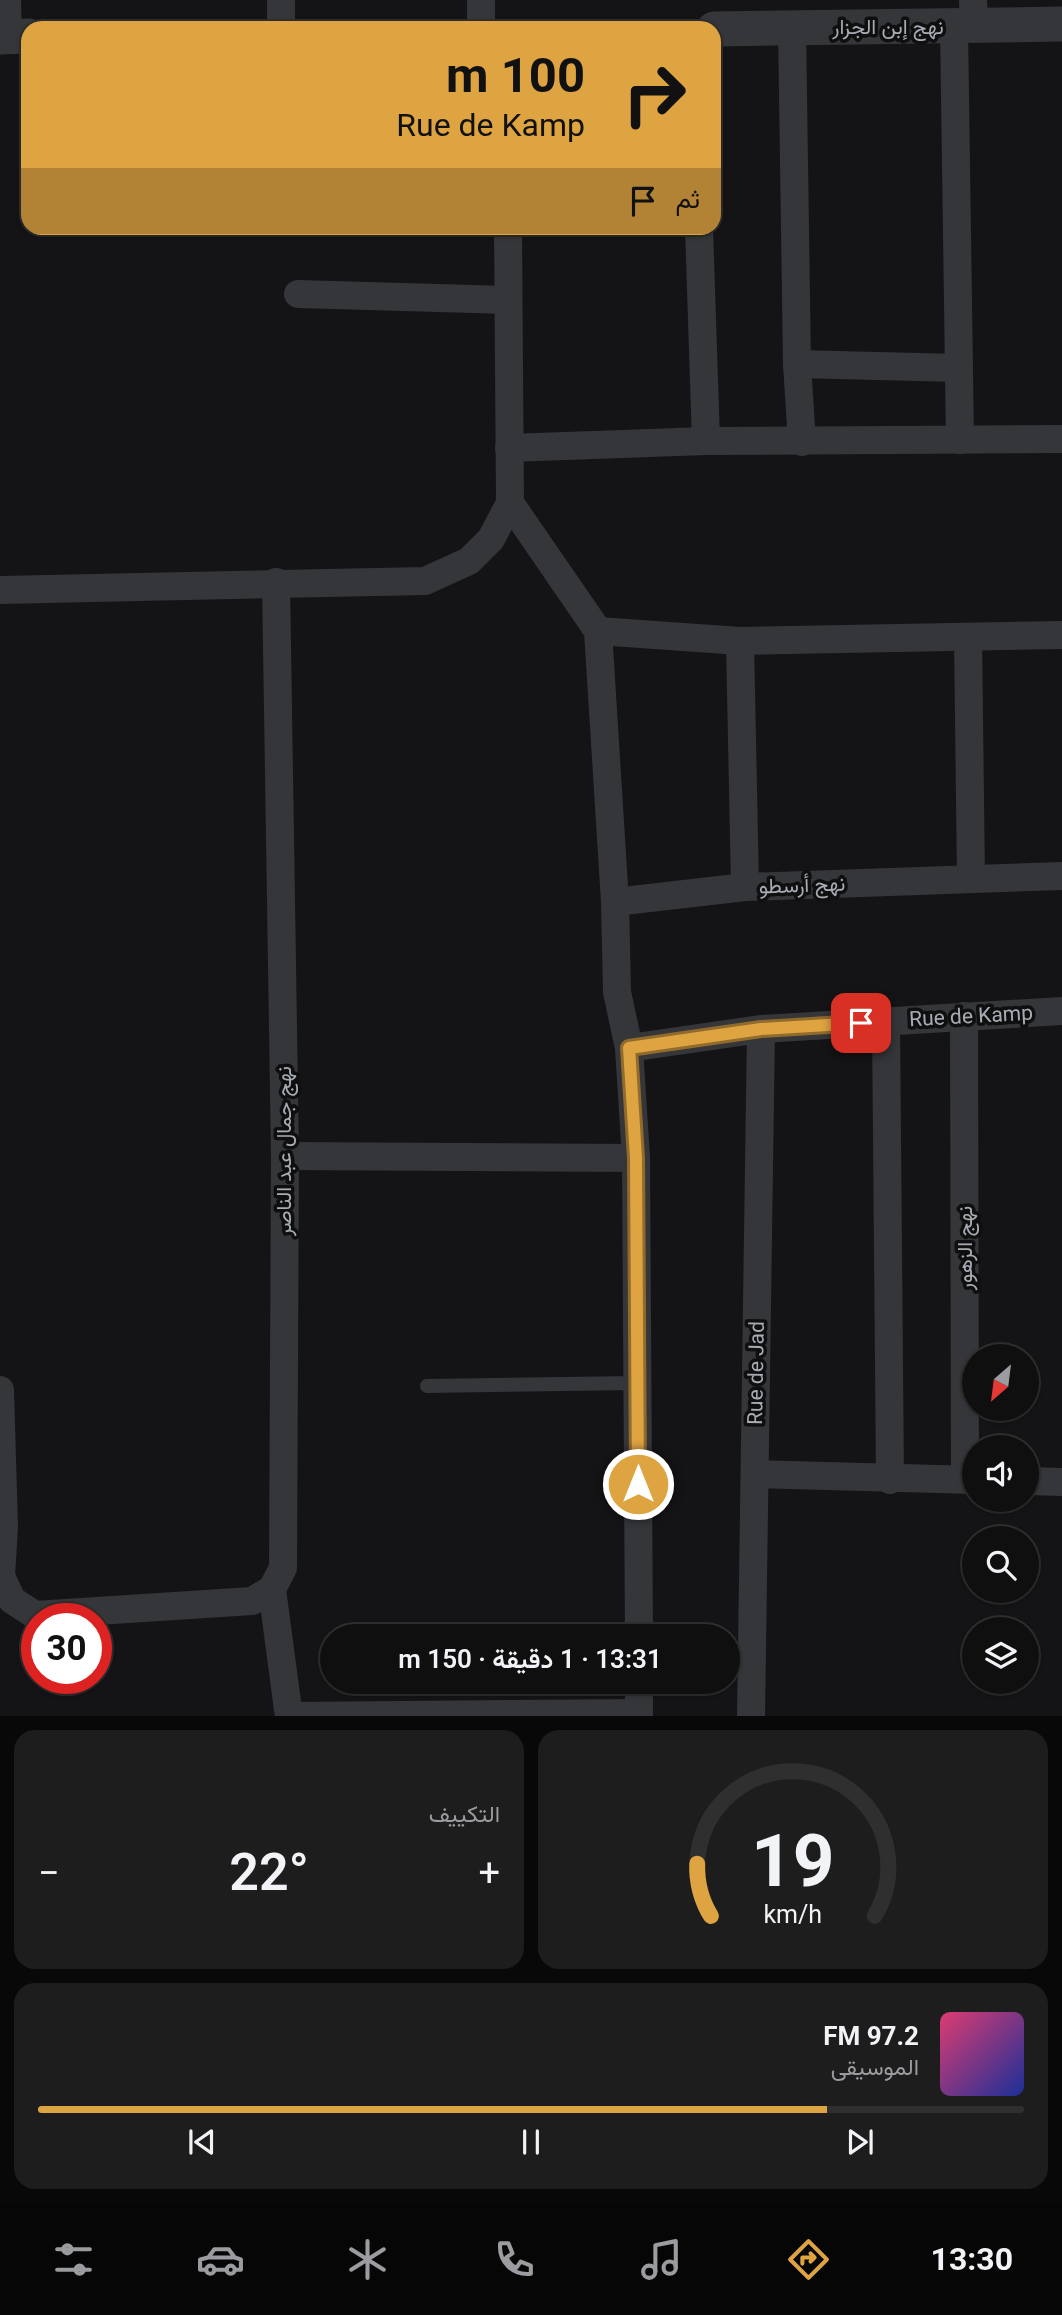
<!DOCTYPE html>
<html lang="ar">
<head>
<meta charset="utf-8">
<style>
  :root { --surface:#0f0f10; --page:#1d1d1e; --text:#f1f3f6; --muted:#9b9c9f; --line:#2f2f30; --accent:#dfa442 }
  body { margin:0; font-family:Roboto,Vazirmatn,sans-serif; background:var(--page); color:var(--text); direction:rtl; height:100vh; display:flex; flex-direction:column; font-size:26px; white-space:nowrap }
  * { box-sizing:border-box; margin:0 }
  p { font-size:23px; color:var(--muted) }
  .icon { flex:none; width:38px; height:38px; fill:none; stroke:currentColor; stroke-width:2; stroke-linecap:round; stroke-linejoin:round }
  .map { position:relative; height:1716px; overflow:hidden; direction:ltr }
  .details { display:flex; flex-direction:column; gap:14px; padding:14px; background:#080809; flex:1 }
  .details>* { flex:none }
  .top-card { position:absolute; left:21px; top:21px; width:700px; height:214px; border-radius:21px; box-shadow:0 2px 5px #0004,0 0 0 2px var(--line); direction:rtl; background:#dfa442; color:#111; overflow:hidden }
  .needle { width:46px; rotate:208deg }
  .tools { position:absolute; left:962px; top:1344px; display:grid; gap:14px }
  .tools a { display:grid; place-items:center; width:77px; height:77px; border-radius:50%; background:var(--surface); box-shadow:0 2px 5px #0004,0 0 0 2px var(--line); font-size:35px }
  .speed { position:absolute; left:21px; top:1603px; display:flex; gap:14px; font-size:35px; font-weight:700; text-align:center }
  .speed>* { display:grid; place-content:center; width:91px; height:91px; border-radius:50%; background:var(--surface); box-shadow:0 2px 5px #0004,0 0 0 2px var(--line); line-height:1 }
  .speed .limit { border:10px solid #d22; background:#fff; color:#111 }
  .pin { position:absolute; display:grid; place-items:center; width:60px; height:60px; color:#fff; margin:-30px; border-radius:14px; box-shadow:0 4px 10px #0006 }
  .me { position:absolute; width:77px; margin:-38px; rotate:0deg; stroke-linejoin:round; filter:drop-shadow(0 0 5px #0008) }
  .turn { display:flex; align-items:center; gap:24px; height:147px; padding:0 21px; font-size:32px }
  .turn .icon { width:91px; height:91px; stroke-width:2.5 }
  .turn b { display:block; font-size:49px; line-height:60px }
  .then { display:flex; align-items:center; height:66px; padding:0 21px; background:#0003; gap:14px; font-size:26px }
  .big { font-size:52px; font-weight:600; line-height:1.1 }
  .details .widget { flex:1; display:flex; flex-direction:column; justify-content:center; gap:10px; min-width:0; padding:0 24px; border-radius:21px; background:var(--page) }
  .details .dial { align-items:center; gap:0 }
  .dial svg { height:182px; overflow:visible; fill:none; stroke:var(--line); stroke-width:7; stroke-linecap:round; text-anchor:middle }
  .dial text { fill:var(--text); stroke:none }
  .song { display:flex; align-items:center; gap:21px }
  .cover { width:84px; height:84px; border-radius:10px; background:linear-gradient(135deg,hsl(340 70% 55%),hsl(230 70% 35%)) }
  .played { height:7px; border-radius:4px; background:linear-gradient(90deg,var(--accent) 80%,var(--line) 80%) }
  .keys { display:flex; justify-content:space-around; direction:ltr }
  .heat { display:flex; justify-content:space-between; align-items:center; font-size:38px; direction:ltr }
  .details .tiles { flex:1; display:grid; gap:14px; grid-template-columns:1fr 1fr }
  .widget:last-child { grid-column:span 2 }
  .trip { position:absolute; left:320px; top:1624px; width:420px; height:70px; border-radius:35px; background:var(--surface); box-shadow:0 2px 5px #0004,0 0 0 2px var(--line); font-weight:600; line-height:70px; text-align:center; direction:rtl }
  .dock { display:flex; height:112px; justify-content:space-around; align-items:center; background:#060606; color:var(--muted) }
  .dock .icon { width:49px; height:49px }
  .dock .on { color:var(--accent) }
  .dock b { font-size:32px; color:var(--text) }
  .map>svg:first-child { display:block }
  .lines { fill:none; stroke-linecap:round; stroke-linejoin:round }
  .service { stroke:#35363a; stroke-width:14 }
  .minor { stroke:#35363a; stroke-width:28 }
  .tertiary { stroke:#35363a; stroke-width:35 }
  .route-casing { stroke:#916b2b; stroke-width:18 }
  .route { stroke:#dfa442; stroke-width:12 }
  .labels { text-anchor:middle; stroke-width:7; stroke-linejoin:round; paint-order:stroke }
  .street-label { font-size:21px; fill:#a7acb4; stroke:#0f0f10 }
</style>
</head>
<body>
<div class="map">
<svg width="1062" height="1717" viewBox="0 0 1062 1717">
  <rect width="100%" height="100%" fill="#141416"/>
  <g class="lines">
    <polyline class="service" points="427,1386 637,1383"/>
    <g class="minor">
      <polyline points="7,0 8,36"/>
      <polyline points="481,0 481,28"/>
      <polyline points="973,0 974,26"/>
      <polyline points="792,27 797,364 802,442"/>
      <polyline points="954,27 960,440"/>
      <polyline points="281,28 281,0"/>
      <polyline points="699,228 706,441 1062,439"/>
      <polyline points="298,294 508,300"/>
      <polyline points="797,364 959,368"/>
      <polyline points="509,448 706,441"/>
      <polyline points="510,503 598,631 615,902 617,992 629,1048 636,1158 639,1636"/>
      <polyline points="276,582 285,1156 283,1568 272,1589 289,1717"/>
      <polyline points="0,590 425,581 469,561 491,539 510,503 508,228"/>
      <polyline points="598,631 740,641 1062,635"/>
      <polyline points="968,637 971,879"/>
      <polyline points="740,641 745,887 1062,876"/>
      <polyline points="615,902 745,887"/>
      <polyline points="964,1016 965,1480"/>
      <polyline points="886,1021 890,1480"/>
      <polyline points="629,1048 761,1029 1062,1011"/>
      <polyline points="285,1156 636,1158"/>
      <polyline points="0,1390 4,1527 1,1576 12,1600 35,1615 252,1601 272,1589"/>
      <polyline points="755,1474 975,1480"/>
      <polyline points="1027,1481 1062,1482"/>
      <polyline points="639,1682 639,1717"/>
      <polyline points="289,1716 639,1713"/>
      <polyline points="751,1717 761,1029"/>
    </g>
    <g class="tertiary">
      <polyline points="714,29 1062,24"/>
      <polyline points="0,37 28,36"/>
    </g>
  </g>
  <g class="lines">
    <defs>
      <polyline id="route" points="638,1484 636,1158 629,1048 761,1029 861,1023"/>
    </defs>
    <use href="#route" class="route-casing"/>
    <use href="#route" class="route"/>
  </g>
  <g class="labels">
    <g class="street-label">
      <text x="888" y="34">نهج إبن الجزار</text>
      <text transform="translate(802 885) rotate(-2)" y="7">نهج أرسطو</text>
      <text transform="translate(971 1016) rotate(-3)" y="7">Rue de Kamp</text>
      <text transform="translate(284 1151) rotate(-90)" y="7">نهج جمال عبد الناصر</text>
      <text transform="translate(965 1248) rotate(-90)" y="7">نهج الزهور</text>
      <text transform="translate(756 1373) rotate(-89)" y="7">Rue de Jad</text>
    </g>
  </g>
</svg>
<div class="tools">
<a><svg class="needle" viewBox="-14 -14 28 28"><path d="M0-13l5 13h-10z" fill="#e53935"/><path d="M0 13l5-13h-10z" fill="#9b9c9f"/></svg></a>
<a><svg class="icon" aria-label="sound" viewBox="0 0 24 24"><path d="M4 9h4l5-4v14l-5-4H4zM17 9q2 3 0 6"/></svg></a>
<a><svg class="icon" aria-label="search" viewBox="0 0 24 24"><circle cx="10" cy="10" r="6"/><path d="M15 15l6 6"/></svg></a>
<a><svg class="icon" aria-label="layers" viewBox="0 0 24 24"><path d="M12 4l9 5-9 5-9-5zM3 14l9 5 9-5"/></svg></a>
</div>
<div class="speed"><div class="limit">30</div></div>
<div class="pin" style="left:861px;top:1023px;background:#d93025"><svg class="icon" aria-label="arrive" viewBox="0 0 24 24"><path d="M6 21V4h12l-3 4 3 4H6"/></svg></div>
<svg class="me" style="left:638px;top:1484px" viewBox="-20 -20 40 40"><circle r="17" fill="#dfa442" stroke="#fff" stroke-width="3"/><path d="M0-11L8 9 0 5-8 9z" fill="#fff"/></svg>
<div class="trip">13:31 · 1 دقيقة · 150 m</div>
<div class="top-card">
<div class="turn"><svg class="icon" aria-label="right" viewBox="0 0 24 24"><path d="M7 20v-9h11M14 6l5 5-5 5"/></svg><div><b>100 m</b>Rue de Kamp</div></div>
<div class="then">ثم<svg class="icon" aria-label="arrive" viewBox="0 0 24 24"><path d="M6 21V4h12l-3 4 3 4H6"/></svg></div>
</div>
</div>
<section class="details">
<div class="tiles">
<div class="widget dial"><svg viewBox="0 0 100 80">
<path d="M14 69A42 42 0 1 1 86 69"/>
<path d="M14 69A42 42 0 0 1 8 46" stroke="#dfa442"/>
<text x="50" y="56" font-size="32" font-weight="700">19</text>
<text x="50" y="72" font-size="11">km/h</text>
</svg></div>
<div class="widget"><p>التكييف</p>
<div class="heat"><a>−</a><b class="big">22°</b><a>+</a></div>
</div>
<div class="widget">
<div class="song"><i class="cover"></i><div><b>97.2 FM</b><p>الموسيقى</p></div></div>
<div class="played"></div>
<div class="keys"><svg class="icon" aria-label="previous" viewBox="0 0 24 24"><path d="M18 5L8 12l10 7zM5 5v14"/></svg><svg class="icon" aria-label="pause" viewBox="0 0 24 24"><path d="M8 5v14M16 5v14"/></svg><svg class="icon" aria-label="next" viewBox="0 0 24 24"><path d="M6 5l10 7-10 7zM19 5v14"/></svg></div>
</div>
</div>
</section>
<nav class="dock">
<b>13:30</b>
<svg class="icon on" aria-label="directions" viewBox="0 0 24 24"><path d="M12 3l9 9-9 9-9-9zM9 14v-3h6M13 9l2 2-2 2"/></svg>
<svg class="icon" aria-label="music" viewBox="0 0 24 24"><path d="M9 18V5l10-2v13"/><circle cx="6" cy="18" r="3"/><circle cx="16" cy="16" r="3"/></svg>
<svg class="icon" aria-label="phone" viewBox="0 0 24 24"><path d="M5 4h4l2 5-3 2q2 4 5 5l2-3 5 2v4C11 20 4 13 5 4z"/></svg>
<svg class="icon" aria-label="climate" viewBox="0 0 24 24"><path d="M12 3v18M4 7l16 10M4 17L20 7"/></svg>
<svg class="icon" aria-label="car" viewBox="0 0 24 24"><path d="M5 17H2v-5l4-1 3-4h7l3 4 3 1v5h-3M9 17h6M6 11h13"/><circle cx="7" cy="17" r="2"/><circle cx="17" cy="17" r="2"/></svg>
<svg class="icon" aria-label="filters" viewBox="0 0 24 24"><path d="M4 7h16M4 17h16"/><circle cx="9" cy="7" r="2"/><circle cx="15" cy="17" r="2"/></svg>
</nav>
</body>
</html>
